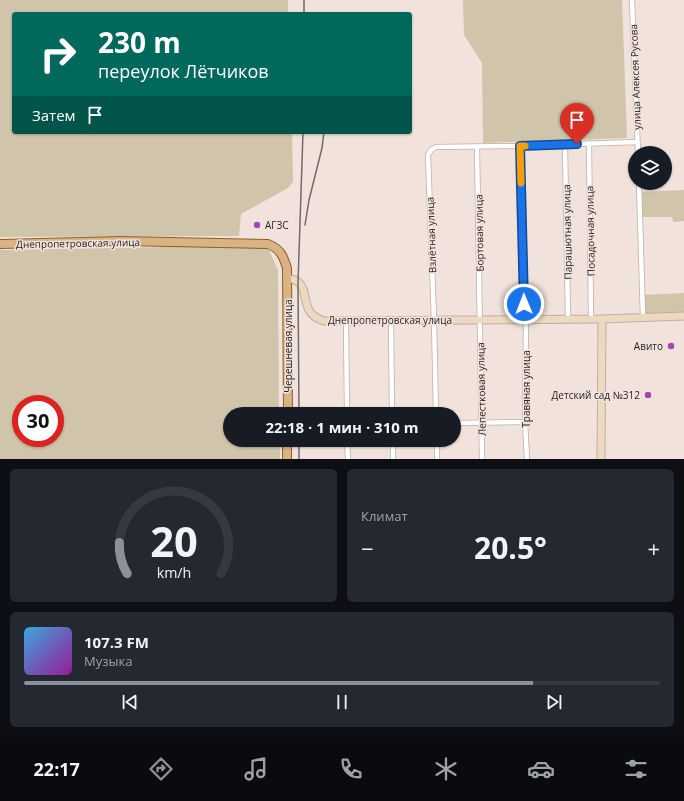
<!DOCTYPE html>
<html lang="ru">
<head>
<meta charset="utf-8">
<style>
  :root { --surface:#171b24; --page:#242831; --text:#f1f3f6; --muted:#9ea1a6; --line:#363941; --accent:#8c9099 }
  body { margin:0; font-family:"Open Sans",sans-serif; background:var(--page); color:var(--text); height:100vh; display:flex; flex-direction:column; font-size:15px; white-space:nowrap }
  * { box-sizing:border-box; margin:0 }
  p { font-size:13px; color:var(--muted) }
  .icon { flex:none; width:22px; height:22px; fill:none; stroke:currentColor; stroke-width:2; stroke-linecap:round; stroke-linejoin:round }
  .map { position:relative; height:459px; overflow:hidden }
  .details { display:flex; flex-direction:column; gap:10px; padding:10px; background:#0d0f14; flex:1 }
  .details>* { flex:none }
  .top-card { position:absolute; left:12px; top:12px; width:400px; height:122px; border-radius:4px; box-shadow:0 1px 3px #0004; background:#00695c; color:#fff; overflow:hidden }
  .buttons { position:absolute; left:628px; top:146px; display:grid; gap:8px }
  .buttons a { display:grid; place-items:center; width:44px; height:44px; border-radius:50%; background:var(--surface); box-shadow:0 1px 3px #0004; font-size:20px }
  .speed { position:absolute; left:12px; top:395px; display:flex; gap:8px; font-size:20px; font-weight:700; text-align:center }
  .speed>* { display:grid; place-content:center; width:52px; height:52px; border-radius:50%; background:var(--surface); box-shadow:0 1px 3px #0004; line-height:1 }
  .speed .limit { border:6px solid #d22; background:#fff; color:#111 }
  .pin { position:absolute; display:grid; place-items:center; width:34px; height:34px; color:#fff; margin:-41px -17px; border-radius:50% 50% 50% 0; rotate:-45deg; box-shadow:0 0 4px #0007 }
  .pin .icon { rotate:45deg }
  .me { position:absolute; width:44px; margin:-22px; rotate:359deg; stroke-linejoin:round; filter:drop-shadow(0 0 3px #0008) }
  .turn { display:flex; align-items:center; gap:14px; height:84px; padding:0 20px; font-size:18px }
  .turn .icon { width:52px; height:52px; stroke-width:2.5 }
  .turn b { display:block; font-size:28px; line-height:34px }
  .then { display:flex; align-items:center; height:38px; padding:0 20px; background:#0003; gap:8px; font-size:15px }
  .big { font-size:30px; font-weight:700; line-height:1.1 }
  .details .widget { flex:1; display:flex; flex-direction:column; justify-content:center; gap:6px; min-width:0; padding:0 14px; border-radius:6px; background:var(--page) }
  .details .dial { align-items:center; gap:0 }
  .dial svg { height:104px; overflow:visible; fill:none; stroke:var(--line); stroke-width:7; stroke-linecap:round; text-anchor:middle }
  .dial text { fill:var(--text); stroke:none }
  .song { display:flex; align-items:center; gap:12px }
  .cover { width:48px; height:48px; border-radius:6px; background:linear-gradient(135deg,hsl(200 70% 55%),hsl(300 70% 35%)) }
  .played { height:4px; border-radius:2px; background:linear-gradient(90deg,var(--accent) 80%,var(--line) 80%) }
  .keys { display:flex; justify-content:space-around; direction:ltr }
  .heat { display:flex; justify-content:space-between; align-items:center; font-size:22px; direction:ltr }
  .details .tiles { flex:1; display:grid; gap:10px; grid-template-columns:1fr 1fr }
  .widget:last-child { grid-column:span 2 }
  .trip { position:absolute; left:223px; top:407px; width:238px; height:40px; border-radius:20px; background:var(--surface); box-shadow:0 1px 3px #0004; font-weight:700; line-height:40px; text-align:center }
  .tab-bar { display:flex; height:64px; justify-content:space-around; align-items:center; background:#090b0e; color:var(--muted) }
  .tab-bar .icon { width:28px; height:28px }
  .tab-bar .current { color:var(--accent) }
  .tab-bar b { font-size:18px; color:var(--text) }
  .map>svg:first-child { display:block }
  .green { fill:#d0c5ab; fill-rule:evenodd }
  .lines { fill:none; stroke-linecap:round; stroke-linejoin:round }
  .street-casing { stroke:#bcafa8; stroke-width:6 }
  .secondary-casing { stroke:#bcafa8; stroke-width:9 }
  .primary-casing { stroke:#8a6029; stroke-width:10 }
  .street { stroke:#fff; stroke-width:4.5 }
  .secondary { stroke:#ecd9c0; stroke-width:7 }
  .primary { stroke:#d9b382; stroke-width:8 }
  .rail { stroke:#726a66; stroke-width:1.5 }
  .route-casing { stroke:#114b97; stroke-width:10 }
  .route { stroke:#1a73e8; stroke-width:7 }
  .slow { stroke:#f59e0b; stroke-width:7 }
  .poi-dot { fill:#a248b4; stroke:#f1e3db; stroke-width:1.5 }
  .labels { text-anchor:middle; stroke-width:3; stroke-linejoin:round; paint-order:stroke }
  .street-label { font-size:10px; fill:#282421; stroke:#f1e3db }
  .poi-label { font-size:10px; fill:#282421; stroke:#f1e3db; text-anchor:end }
</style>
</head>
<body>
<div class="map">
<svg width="684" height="459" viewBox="0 0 684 459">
  <rect width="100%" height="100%" fill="#f1e3db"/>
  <g class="green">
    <polygon points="0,0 288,0 288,14 14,14 14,132 292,132 293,182 288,188 241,214 239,236 0,237"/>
    <polygon points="463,0 622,0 627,138 483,143 482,63 464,35"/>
    <polygon points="684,190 684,221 673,222 672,217 642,217 640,192"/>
    <path d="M263 245 269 250 278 270 279 414H230V440H280V459H0V250ZM21 404H55V438H21Z"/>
    <polygon points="684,293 684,313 644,315 643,295"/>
  </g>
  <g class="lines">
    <defs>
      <g id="street">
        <polyline points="632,0 638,153"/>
        <polyline points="589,143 591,319"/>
        <polyline points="565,144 568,319"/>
        <polyline points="520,146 524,319"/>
        <polyline points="477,147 482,459"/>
        <polyline points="639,183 643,318"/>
        <polyline points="526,319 525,422 527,459"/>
        <polyline points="391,320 392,414"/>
        <polyline points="346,321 347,414"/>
        <polyline points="436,414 434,320 428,155 431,150 436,147 520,146 637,142"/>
        <polyline points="454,423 525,422"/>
        <polyline points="347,440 348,459"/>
        <polyline points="393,440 393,459"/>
        <polyline points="437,440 437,459"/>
      </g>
      <g id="secondary">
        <path d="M287 278C290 279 294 279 297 281 311 291 298 313 324 321L602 319 684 316"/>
        <polyline points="601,459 602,319"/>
      </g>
      <g id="primary">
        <path d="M0 244 122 241 268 244C280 249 283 255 287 268L288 414"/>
        <polyline points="287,459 287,440"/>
      </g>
    </defs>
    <use href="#street" class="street-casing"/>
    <use href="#secondary" class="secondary-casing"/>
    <use href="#primary" class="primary-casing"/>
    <use href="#street" class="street"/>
    <use href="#secondary" class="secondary"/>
    <use href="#primary" class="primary"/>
    <g class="rail">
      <polyline points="304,0 304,14"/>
      <polyline points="305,225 309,200 322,148 324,132"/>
      <polyline points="299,414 298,283 303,132"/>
      <polyline points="299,440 299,459"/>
    </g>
  </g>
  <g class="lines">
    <defs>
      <polyline id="route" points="524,304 520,146 577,144"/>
    </defs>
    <use href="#route" class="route-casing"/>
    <use href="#route" class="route"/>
    <polyline class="slow" points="521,183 520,146 525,146"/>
  </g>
  <g class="poi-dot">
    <circle cx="257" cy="225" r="4"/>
    <circle cx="671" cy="346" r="4"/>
    <circle cx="648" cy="395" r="4"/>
  </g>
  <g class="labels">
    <g class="street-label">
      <text transform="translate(635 77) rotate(-92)" y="4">улица Алексея Русова</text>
      <text transform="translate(590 231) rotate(-91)" y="4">Посадочная улица</text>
      <text transform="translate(567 232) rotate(-91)" y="4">Парашютная улица</text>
      <text transform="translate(479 233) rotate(-91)" y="4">Бортовая улица</text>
      <text transform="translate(431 235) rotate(-92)" y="4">Взлётная улица</text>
      <text transform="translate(78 243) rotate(-1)" y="4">Днепропетровская улица</text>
      <text x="390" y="324">Днепропетровская улица</text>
      <text transform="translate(288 346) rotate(-90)" y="4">Черешневая улица</text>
      <text transform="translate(481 389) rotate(-91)" y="4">Лепестковая улица</text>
      <text transform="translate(526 389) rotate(-90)" y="4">Травяная улица</text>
    </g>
    <g class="poi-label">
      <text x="265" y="229" text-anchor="start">АГЗС</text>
      <text x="663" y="350">Авито</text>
      <text x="640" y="399">Детский сад №312</text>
    </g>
  </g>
</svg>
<div class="buttons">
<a><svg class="icon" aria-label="layers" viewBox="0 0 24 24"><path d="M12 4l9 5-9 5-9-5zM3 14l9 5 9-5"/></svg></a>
</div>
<div class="speed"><div class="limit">30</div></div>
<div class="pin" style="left:577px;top:144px;background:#d93025"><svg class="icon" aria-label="arrive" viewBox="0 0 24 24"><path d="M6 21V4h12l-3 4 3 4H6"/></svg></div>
<svg class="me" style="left:524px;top:304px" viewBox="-20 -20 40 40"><circle r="17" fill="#1a73e8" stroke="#fff" stroke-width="3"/><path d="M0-11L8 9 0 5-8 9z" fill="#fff"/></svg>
<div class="trip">22:18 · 1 мин · 310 m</div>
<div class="top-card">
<div class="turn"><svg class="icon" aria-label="right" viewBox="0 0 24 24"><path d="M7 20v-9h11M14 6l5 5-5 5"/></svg><div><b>230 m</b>переулок Лётчиков</div></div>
<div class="then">Затем<svg class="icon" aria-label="arrive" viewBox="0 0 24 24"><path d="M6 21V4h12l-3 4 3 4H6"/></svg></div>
</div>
</div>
<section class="details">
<div class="tiles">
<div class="widget dial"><svg viewBox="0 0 100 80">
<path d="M14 69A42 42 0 1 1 86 69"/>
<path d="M14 69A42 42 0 0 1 8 45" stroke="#8c9099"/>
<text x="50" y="56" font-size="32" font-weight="700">20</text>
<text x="50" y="72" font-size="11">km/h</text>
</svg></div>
<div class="widget"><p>Климат</p>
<div class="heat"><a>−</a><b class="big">20.5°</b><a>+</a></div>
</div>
<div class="widget">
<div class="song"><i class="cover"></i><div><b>107.3 FM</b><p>Музыка</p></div></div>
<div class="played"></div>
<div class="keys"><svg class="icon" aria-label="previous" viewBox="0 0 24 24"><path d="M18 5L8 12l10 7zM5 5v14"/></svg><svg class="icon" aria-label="pause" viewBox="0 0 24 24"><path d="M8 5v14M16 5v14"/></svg><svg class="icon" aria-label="next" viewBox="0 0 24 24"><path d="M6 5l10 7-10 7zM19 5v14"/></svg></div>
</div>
</div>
</section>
<nav class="tab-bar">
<b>22:17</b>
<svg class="icon current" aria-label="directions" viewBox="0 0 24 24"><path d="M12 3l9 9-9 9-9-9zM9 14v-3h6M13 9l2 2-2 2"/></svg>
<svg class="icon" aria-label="music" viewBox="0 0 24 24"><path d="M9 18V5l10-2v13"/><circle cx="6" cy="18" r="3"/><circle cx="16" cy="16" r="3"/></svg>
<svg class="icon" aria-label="phone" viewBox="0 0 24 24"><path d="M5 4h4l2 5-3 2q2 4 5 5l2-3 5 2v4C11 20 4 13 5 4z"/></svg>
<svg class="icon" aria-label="climate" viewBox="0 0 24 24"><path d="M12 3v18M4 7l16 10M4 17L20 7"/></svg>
<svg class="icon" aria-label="car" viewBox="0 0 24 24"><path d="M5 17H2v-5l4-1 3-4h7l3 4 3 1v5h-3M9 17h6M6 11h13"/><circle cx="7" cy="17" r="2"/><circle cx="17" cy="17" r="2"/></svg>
<svg class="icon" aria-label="filters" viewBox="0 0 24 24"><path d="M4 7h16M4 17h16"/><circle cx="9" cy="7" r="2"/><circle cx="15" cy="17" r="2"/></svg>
</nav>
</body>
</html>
